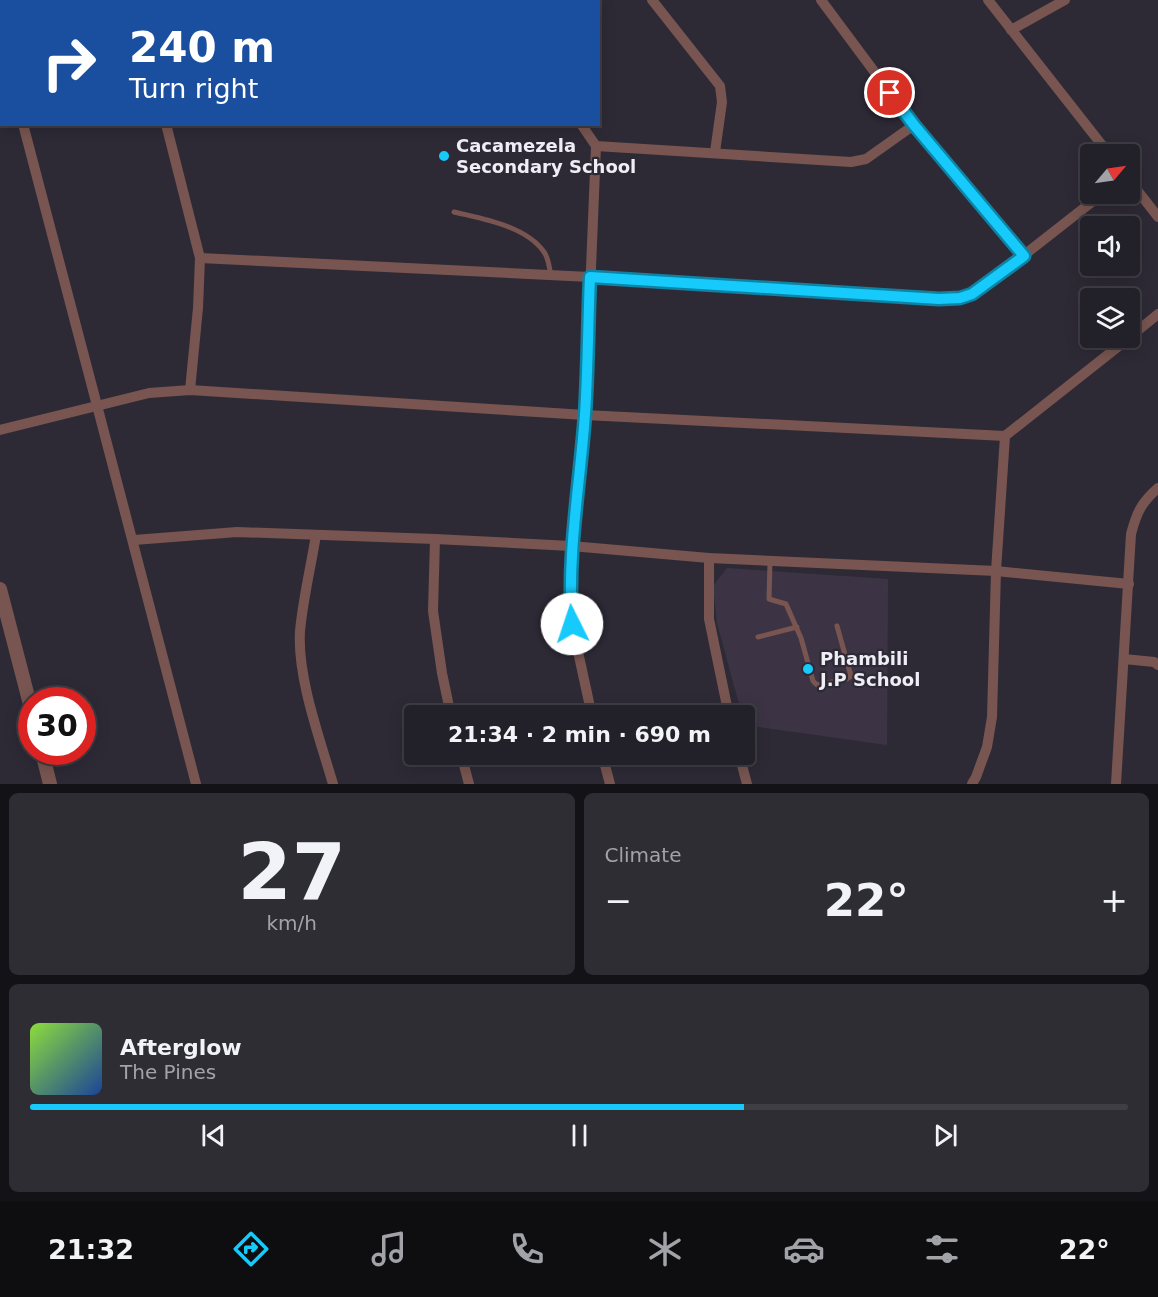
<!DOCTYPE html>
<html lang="en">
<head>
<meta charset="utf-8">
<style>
  :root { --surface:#222028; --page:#2e2d34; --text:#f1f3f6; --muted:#a2a3a8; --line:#3f3e45; --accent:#16cafb }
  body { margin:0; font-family:"DejaVu Sans",sans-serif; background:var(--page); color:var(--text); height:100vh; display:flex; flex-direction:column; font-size:22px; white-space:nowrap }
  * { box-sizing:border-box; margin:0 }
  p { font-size:20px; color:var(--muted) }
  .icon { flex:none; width:33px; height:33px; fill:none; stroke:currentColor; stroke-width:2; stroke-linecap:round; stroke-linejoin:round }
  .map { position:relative; height:784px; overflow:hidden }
  .panel { display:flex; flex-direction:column; gap:9px; padding:9px; background:#131216; flex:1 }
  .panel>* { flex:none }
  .top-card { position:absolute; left:0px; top:0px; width:600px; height:126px; box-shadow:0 3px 15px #0003,0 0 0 2px var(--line); background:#1a4fa0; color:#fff; overflow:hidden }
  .needle { width:39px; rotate:61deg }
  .fabs { position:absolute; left:1080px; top:144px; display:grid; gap:12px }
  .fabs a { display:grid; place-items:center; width:60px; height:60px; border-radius:6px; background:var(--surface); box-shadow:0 3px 15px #0003,0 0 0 2px var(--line); font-size:30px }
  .speed { position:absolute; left:18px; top:687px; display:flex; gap:12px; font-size:30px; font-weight:700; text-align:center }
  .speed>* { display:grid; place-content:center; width:78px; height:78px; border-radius:50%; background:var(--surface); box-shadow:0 3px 15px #0003,0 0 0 2px var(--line); line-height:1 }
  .speed .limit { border:9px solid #d22; background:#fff; color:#111 }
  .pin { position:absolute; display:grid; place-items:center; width:51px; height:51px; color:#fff; margin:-26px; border:3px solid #fff; border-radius:50%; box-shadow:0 2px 6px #0007 }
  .me { position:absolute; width:66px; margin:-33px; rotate:356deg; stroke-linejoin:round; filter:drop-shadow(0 0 4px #0008) }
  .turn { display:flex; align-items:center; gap:21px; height:126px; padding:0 30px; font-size:27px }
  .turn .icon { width:78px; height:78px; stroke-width:2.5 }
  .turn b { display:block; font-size:42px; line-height:51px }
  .big { font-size:45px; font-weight:700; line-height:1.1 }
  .panel .widget { flex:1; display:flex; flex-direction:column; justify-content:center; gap:9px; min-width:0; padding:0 21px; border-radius:9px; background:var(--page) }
  .panel .dial { align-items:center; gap:0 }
  .dial b { font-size:78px; line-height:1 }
  .song { display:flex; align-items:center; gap:18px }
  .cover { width:72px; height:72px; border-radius:9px; background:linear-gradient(135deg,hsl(90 70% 55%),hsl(220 70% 35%)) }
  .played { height:6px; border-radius:3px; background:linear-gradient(90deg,var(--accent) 65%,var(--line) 65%) }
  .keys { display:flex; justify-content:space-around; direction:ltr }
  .heat { display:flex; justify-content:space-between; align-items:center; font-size:33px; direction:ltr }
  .panel .tiles { flex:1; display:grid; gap:9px; grid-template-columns:1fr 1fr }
  .widget:last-child { grid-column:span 2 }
  .trip { position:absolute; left:404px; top:705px; width:351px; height:60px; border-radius:6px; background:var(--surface); box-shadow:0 3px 15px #0003,0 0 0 2px var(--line); font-weight:700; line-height:60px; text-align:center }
  .tabs { display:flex; height:96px; justify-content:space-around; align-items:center; background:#0e0d10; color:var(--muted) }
  .tabs .icon { width:42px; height:42px }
  .tabs .current { color:var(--accent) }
  .tabs b { font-size:27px; color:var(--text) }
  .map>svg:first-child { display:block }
  .education { fill:#3c3444 }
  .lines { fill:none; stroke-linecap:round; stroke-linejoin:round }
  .service { stroke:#785550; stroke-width:5 }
  .minor { stroke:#785550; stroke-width:10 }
  .tertiary { stroke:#785550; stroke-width:14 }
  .route-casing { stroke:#0e83a3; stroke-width:15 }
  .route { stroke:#16cafb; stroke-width:10 }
  .poi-dot { fill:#16cafb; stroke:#2d2a36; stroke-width:2 }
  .labels { text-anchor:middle; stroke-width:4.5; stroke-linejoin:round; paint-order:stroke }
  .poi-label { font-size:18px; font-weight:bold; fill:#efedf5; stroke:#2d2a36; text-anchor:start }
</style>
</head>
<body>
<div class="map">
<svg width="1158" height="784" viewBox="0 0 1158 784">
  <rect width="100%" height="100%" fill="#2d2a36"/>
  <polygon class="education" points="727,568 888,579 887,745 745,725 744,716 742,715 717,623 713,586"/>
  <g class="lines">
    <g class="service">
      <path d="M454 212C483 219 526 226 544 252 549 259 549 268 551 275"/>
      <polyline points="770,561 769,599 786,604 801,638 813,681 817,685 847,679 851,676 837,626"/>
      <polyline points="758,637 797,627"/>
    </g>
    <g class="minor">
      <polyline points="133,0 134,2"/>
      <polyline points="482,0 484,2"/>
      <polyline points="652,0 720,86 722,102 715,152"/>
      <polyline points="821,0 914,125 1024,256"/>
      <polyline points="988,0 1109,154"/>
      <polyline points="72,2 75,0"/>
      <polyline points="291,2 293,0"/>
      <polyline points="0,28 2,27"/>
      <polyline points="1011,30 1065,0"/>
      <polyline points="0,37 2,43"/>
      <path d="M23 124C80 344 140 564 196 784"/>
      <polyline points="166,124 200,258 198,308 190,390"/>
      <polyline points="581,124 596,146 585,415 571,546 569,588 572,624 592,716"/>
      <polyline points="596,146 851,162 866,159 914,125"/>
      <polyline points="1130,181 1158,217"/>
      <polyline points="200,258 590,277 939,299 960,298 972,294 991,281 1102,194"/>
      <polyline points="1130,337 1158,314"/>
      <polyline points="0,430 149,393 190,390 585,415 1005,436 1129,338"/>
      <path d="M316 535C311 566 303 599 300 631 297 677 320 739 333 784"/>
      <polyline points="435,539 433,611 442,673 451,716"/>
      <polyline points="134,540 237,532 435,539 571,546 709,558 996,571 1129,584"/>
      <polyline points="709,558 709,619 729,716"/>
      <polyline points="1124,659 1154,662 1158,665"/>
      <polyline points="461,754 469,784"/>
      <polyline points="602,754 610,784"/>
      <polyline points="739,754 747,784"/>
      <polyline points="972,784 976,777 987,747 992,717 996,571 1005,436"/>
      <path d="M1116 784 1131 534C1137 512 1141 503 1158 488"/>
    </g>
    <g class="tertiary">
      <polyline points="0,589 32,712"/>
      <polyline points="42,752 50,784"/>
    </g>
  </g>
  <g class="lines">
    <defs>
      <path id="route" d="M572 624C567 553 580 485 585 414 588 369 588 323 590 277L939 299 960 298 972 294 1024 256 914 125 890 93"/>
    </defs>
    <use href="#route" class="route-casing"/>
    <use href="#route" class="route"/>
  </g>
  <g class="poi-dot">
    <circle cx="444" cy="156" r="6"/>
    <circle cx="808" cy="669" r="6"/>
  </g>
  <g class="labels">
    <g class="poi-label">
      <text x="456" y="152">Cacamezela<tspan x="456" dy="21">Secondary School</tspan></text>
      <text x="820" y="665">Phambili<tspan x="820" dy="21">J.P School</tspan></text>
    </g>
  </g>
</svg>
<div class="fabs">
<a><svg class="needle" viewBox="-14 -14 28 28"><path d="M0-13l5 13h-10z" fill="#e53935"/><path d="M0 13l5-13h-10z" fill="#a2a3a8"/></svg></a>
<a><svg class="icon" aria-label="sound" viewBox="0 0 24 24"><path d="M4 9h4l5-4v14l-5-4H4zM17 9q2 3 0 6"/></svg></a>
<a><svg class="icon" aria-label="layers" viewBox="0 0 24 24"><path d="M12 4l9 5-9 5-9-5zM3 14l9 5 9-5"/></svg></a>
</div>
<div class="speed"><div class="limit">30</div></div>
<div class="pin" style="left:890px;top:93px;background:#d93025"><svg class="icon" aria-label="arrive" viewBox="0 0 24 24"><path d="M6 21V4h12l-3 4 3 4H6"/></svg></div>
<svg class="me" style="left:572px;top:624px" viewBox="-20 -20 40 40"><circle r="19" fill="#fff"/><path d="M0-13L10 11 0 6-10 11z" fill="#16cafb"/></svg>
<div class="trip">21:34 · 2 min · 690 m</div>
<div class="top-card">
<div class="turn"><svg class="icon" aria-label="right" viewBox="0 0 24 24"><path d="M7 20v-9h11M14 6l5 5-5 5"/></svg><div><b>240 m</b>Turn right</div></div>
</div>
</div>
<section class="panel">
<div class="tiles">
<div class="widget dial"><b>27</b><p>km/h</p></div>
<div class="widget"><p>Climate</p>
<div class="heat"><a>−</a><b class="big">22°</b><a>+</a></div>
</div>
<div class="widget">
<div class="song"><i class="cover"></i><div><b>Afterglow</b><p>The Pines</p></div></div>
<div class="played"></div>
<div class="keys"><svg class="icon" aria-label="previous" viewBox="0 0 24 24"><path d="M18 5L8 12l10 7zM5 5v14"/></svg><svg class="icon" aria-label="pause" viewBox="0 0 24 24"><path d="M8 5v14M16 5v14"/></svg><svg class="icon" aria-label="next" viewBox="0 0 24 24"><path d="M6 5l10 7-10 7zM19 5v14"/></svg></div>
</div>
</div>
</section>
<nav class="tabs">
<b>21:32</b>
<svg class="icon current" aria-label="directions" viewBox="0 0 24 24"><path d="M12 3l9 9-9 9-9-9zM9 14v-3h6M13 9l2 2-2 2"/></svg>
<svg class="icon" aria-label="music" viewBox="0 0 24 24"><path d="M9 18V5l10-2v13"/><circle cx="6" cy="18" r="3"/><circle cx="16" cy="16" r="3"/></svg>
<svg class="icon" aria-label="phone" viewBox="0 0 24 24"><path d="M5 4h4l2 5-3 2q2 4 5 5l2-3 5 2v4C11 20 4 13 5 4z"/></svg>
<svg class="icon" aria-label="climate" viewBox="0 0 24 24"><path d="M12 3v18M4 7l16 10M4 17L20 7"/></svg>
<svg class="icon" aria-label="car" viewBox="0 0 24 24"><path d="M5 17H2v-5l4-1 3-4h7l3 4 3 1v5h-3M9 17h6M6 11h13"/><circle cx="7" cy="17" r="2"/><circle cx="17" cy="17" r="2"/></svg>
<svg class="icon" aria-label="filters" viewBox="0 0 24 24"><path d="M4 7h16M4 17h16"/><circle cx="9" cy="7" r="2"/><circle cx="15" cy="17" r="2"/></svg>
<b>22°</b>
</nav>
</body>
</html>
